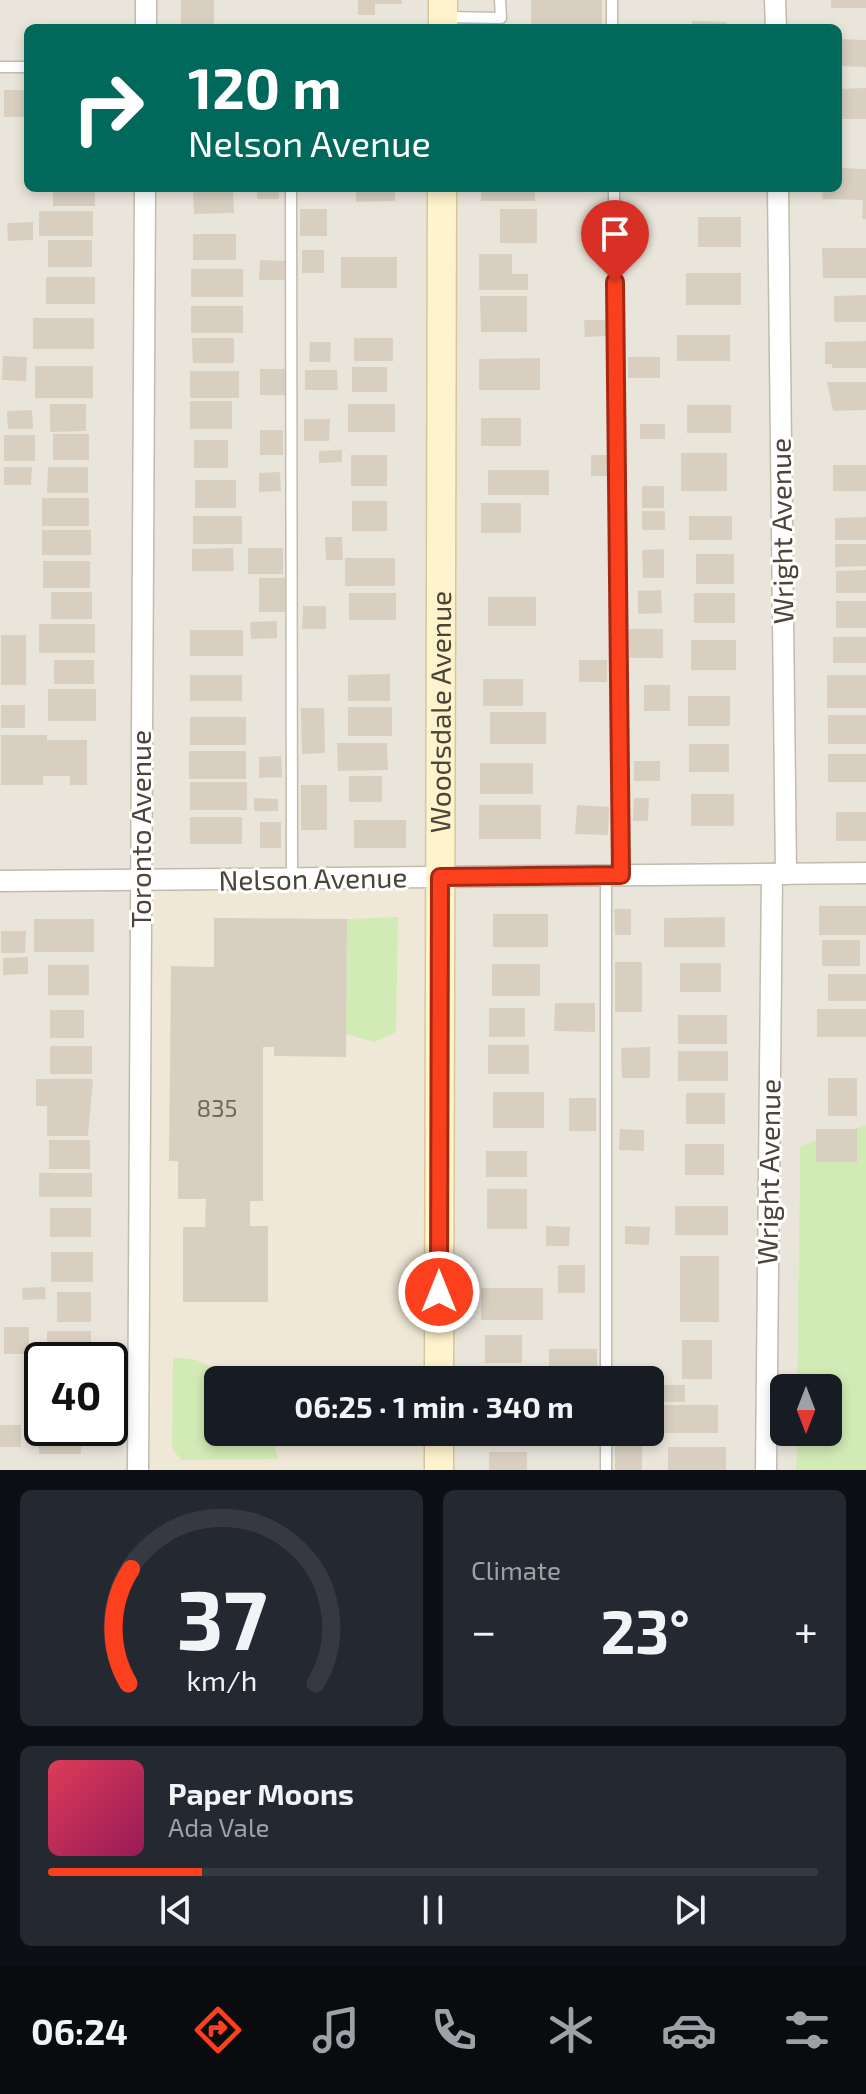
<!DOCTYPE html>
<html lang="en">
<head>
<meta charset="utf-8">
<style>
  :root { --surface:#171b24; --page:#242831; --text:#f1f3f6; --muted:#9ea1a6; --line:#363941; --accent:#fc3f1d }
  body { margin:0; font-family:"Exo 2",sans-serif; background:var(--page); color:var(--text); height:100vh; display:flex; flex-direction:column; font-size:30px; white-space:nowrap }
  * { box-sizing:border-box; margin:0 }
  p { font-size:26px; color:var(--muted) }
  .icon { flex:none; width:44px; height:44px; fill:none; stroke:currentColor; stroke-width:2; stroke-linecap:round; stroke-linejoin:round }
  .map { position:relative; height:1470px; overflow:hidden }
  .panel { display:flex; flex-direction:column; gap:20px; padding:20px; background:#0d0f14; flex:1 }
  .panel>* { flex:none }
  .guide { position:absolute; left:24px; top:24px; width:818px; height:168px; border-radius:12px; box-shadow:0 4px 12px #0003; background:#00695c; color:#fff; overflow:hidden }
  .needle { width:52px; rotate:180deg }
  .tools { position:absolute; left:770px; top:1374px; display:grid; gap:16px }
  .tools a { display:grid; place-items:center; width:72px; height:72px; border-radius:12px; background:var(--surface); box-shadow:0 4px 12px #0003; font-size:40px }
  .speed { position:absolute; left:24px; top:1342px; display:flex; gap:16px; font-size:40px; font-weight:700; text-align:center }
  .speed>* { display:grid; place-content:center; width:104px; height:104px; border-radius:50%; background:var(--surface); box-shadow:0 4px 12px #0003; line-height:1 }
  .speed .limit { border:4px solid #111; border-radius:12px; background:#fff; color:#111 }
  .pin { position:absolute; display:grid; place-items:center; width:68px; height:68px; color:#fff; margin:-82px -34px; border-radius:50% 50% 50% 0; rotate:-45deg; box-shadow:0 0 8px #0007 }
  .pin .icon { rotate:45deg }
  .me { position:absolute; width:88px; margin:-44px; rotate:0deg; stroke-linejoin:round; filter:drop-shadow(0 0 6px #0008) }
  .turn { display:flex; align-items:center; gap:28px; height:168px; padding:0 32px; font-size:36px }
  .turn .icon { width:104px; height:104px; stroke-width:2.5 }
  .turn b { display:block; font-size:56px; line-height:68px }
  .big { font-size:60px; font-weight:700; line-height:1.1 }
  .panel .card { flex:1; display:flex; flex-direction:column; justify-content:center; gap:12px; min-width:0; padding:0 28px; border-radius:12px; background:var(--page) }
  .panel .dial { align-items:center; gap:0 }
  .dial svg { height:208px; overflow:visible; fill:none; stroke:var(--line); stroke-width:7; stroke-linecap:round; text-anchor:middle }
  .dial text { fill:var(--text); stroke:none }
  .song { display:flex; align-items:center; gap:24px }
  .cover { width:96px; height:96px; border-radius:12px; background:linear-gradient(135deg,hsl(350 70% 55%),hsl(330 70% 35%)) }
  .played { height:8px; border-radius:4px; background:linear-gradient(90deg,var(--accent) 20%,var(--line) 20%) }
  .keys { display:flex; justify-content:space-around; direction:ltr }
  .heat { display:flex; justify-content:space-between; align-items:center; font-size:44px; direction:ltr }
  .panel .tiles { flex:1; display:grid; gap:20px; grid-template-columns:1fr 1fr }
  .card:last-child { grid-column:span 2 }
  .trip { position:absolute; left:204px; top:1366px; width:460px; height:80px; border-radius:12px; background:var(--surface); box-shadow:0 4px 12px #0003; font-weight:700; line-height:80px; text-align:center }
  .tab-bar { display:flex; height:128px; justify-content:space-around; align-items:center; background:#090b0e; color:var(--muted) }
  .tab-bar .icon { width:56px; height:56px }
  .tab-bar .active { color:var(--accent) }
  .tab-bar b { font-size:36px; color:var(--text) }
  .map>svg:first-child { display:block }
  .residential { fill:#eae5da; fill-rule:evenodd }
  .education { fill:#efe8d6 }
  .green { fill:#d2eab5 }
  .building { fill:#d8cfc1 }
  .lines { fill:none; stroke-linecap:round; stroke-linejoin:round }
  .lane-casing { stroke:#c2bbae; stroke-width:13 }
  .street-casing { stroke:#c2bbae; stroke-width:23 }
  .secondary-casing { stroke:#d6c79b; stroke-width:31 }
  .lane { stroke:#fff; stroke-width:10 }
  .street { stroke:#fff; stroke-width:20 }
  .secondary { stroke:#fff3cd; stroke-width:28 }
  .route-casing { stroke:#a42913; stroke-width:20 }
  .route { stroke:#fc3f1d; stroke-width:14 }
  .labels { text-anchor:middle; stroke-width:6; stroke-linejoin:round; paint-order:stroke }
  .number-label { font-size:24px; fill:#6e675b }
  .street-label { font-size:28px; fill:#4b4439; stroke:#fff }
</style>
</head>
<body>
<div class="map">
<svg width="866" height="1470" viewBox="0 0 866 1470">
  <rect width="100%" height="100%" fill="#f6f3ec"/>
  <path class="residential" d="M0 0H866V1125L800 1147 797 1388H784V1432H797L796 1470H0ZM28 28H838V188H28ZM42 1360H110V1428H42ZM218 1380H650V1432H218Z"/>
  <polygon class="education" points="440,877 439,1380 218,1380 218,1432 439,1432 439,1470 138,1470 140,880"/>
  <g class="green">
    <polygon points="398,917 396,1032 374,1042 346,1034 347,919"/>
    <polygon points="866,1125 866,1470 796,1470 797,1432 828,1432 828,1388 797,1388 800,1146"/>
    <polygon points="173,1357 196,1360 236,1379 218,1380 218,1432 271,1432 278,1459 181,1460 172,1448"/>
  </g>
  <g class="building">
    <rect x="181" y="0" width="33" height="28"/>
    <polygon points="358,0 402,0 402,4 375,4 375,15 358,15"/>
    <polygon points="531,0 602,0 602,27 531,28"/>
    <rect x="831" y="0" width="35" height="8"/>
    <polygon points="692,21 727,22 726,28 692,28"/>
    <polygon points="838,39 866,40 866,67 838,66"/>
    <polygon points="866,88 866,119 838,119 838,89"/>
    <rect x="4" y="90" width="24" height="27"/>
    <polygon points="838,168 866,169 866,219 862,219 863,200 822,199 823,188 838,188"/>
    <rect x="53" y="188" width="42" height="18"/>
    <polygon points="193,188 233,188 234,213 194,214"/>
    <rect x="257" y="188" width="22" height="11"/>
    <polygon points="356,188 395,188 395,201 356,202"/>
    <rect x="481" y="188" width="54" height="13"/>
    <rect x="300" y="209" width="27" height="27"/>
    <rect x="500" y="209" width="37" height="34"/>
    <rect x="39" y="211" width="54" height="25"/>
    <rect x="698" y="217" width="43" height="30"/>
    <polygon points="33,222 33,240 8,241 7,223"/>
    <rect x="193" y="234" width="43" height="26"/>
    <rect x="48" y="240" width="44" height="27"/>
    <polygon points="822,248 866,248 866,278 823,278"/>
    <rect x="302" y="250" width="22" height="23"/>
    <polygon points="479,254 512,254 512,274 528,274 528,290 479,290"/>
    <rect x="341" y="257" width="56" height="31"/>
    <polygon points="260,260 285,261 285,280 259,280"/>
    <rect x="191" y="269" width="52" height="28"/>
    <rect x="686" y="273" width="55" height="32"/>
    <rect x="46" y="277" width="49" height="27"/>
    <polygon points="866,295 866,322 834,322 834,296"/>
    <polygon points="480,296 527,296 527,332 481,332"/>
    <rect x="191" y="306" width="52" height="27"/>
    <rect x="33" y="318" width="61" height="31"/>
    <polygon points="584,320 607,320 607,336 585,337"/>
    <rect x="677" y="335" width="53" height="26"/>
    <polygon points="192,338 234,338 234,363 193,363"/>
    <rect x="354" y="338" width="39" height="23"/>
    <polygon points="866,341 866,368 832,368 832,364 825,364 825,342"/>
    <polygon points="310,342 331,342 330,362 309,362"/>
    <polygon points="3,356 27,357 26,381 2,380"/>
    <rect x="628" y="357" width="32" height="21"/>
    <polygon points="540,358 540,390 479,390 479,359"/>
    <rect x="35" y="366" width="58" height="32"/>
    <rect x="352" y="367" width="35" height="25"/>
    <rect x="260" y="369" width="25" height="26"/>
    <polygon points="305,370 337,370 338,390 305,390"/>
    <rect x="190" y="371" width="49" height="27"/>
    <polygon points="827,382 866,382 866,410 833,411"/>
    <rect x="190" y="401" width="42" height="28"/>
    <polygon points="50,404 86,404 86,431 50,432"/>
    <rect x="348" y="404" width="47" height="28"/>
    <rect x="687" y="405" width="44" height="28"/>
    <polygon points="32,410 33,429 8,429 7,411"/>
    <rect x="481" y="418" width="40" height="28"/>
    <polygon points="304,419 330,419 329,441 304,441"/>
    <rect x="640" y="424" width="25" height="15"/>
    <rect x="260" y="430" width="23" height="25"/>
    <rect x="53" y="434" width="36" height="26"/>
    <rect x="4" y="435" width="31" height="26"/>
    <rect x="194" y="440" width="34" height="28"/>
    <polygon points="342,450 342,462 319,463 319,451"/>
    <rect x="681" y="453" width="46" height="38"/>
    <rect x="351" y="455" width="36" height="31"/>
    <rect x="591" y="455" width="18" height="21"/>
    <rect x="833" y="465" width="33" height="26"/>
    <polygon points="4,467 32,467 31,485 4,485"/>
    <polygon points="48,467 88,467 88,493 47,493"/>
    <rect x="488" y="470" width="61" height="25"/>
    <polygon points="280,472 281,491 259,492 259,473"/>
    <rect x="195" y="480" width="41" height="28"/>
    <rect x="642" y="486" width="22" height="22"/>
    <rect x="42" y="498" width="47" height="28"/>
    <rect x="352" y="501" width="35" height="30"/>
    <rect x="481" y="503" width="40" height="30"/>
    <rect x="642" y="511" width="23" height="19"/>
    <rect x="193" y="516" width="49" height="28"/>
    <rect x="689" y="516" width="43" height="24"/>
    <polygon points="866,517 866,540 835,540 835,518"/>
    <rect x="42" y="530" width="49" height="25"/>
    <polygon points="325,537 342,537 343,560 326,560"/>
    <polygon points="835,544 866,544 866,566 835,567"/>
    <polygon points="233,548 234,571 192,571 192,549"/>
    <rect x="248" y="548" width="35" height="26"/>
    <polygon points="664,549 664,578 643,578 642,550"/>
    <rect x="696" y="554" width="38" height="30"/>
    <rect x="345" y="558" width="50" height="28"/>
    <rect x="43" y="561" width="47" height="27"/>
    <polygon points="866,570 866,593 836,593 836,571"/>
    <rect x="259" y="578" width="26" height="34"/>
    <polygon points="661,590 662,613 638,614 638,591"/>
    <rect x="51" y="592" width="41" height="27"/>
    <rect x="349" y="593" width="47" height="27"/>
    <rect x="694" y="593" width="41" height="30"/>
    <rect x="488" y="597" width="48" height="29"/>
    <rect x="836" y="601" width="30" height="27"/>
    <polygon points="303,606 326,606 326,629 302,629"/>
    <polygon points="277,621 277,638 251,639 250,622"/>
    <rect x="39" y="624" width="56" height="29"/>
    <rect x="629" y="629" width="34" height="29"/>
    <rect x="190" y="630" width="53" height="26"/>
    <rect x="1" y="635" width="25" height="50"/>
    <rect x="833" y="637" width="33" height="26"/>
    <rect x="691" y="640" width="45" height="30"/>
    <rect x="54" y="660" width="40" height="24"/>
    <rect x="579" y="660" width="28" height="22"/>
    <polygon points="390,674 390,701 348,701 348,675"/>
    <rect x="190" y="675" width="52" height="26"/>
    <rect x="827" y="675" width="39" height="33"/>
    <rect x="483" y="679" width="40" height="27"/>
    <rect x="644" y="685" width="26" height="26"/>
    <rect x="48" y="689" width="48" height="32"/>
    <rect x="688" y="696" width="42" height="30"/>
    <rect x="1" y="705" width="24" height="23"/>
    <rect x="348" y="707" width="44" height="29"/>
    <polygon points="301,708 324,708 325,753 302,754"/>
    <rect x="490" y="712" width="56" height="32"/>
    <rect x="828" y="715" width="38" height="29"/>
    <rect x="190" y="717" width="56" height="28"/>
    <polygon points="1,735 47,735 47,740 87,740 87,785 70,785 70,776 43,776 43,785 1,785"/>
    <polygon points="337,743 387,743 388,770 338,771"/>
    <rect x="689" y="744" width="40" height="28"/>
    <rect x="189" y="751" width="57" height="28"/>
    <rect x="828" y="754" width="38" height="28"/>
    <polygon points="281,756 282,777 259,778 259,757"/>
    <rect x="634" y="761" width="26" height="20"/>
    <rect x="480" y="763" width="53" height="31"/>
    <rect x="349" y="776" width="33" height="26"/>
    <rect x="190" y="782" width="57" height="28"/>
    <rect x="301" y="785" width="26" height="45"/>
    <rect x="691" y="794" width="43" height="32"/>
    <polygon points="254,798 278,799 278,811 254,811"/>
    <polygon points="634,798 649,798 648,821 633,821"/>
    <rect x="479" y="805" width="62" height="34"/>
    <polygon points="577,805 609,807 608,835 575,834"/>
    <rect x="836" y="812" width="30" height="29"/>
    <rect x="190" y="817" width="52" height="27"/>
    <rect x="354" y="820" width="52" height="28"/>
    <rect x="260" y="822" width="21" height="26"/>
    <rect x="819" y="906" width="47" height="29"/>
    <polygon points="614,909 631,909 631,935 615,935"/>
    <rect x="493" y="914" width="55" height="33"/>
    <polygon points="725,917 725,947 664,947 664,918"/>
    <polygon points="214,918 347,919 346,1057 274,1056 274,1047 263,1047 263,1201 250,1201 250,1226 268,1226 268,1302 183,1302 183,1227 205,1227 206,1199 178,1199 178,1161 169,1161 171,966 214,967"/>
    <rect x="34" y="919" width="60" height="33"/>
    <polygon points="1,931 26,931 25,953 1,953"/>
    <rect x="822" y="940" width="38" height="26"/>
    <polygon points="28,957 28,974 3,975 3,958"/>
    <rect x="615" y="962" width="27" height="50"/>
    <rect x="680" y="963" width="41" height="29"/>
    <rect x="492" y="964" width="48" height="32"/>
    <rect x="48" y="965" width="41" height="30"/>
    <rect x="828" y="974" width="38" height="27"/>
    <polygon points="555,1003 595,1003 595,1032 554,1031"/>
    <rect x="489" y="1008" width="36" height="29"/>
    <rect x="817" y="1009" width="49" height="28"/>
    <rect x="50" y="1010" width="34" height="28"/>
    <rect x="678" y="1015" width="49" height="29"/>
    <rect x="488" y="1045" width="41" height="29"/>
    <rect x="50" y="1046" width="42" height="28"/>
    <polygon points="650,1047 650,1078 622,1078 621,1048"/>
    <rect x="678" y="1051" width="50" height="30"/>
    <rect x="828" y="1078" width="29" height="38"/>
    <polygon points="36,1079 93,1079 88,1136 47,1136 47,1106 36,1106"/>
    <rect x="493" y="1092" width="51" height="36"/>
    <rect x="686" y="1093" width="39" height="31"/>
    <rect x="569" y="1098" width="27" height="33"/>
    <polygon points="620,1129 644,1130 644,1151 619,1150"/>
    <rect x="816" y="1129" width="41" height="33"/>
    <rect x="49" y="1140" width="41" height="29"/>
    <rect x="685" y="1144" width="39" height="31"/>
    <rect x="486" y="1151" width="41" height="26"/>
    <rect x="39" y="1173" width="53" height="24"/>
    <rect x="487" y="1189" width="40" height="40"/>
    <rect x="675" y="1206" width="53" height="29"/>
    <rect x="50" y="1208" width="41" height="29"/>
    <polygon points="546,1226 570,1227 569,1246 546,1246"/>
    <polygon points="625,1226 650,1227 649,1245 625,1244"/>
    <rect x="51" y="1252" width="42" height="30"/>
    <rect x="680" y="1256" width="39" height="66"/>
    <rect x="558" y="1265" width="27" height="28"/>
    <polygon points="45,1287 46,1299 23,1300 22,1288"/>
    <rect x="481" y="1288" width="62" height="32"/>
    <rect x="57" y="1292" width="34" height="30"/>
    <rect x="4" y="1327" width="25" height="27"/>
    <rect x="47" y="1331" width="44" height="28"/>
    <rect x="485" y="1335" width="37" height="28"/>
    <rect x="682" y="1340" width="30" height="39"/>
    <rect x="549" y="1349" width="48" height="19"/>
    <rect x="658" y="1385" width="27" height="17"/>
    <rect x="650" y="1405" width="68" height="28"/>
    <rect x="0" y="1425" width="21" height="22"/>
    <rect x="39" y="1428" width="42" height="26"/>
    <rect x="485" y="1432" width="50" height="9"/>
    <rect x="615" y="1440" width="27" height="30"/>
    <rect x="668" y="1447" width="58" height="23"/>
    <rect x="489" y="1452" width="38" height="18"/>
  </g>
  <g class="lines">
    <defs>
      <g id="lane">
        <polyline points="612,0 612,28"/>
        <polyline points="445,17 501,18 500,0"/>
        <polyline points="0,67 28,67"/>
        <polyline points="291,188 292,879"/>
        <polyline points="614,188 621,875"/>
        <polyline points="606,1380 606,876"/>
        <polyline points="606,1470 606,1432"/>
      </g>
      <g id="street">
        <polyline points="775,0 776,28"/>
        <polyline points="146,28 146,0"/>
        <polyline points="778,188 786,874"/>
        <polyline points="0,881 866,873"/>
        <polyline points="138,1470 145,188"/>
        <polyline points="766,1470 772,874"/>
      </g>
      <g id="secondary">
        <polyline points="443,28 443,0"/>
        <path id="s1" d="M439 1380 442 188"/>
        <polyline points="439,1470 439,1432"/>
      </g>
    </defs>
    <use href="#lane" class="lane-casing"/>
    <use href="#street" class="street-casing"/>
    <use href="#secondary" class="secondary-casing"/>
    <use href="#lane" class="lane"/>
    <use href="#street" class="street"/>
    <use href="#secondary" class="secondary"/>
  </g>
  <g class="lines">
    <defs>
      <polyline id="route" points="439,1292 440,877 621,875 615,282"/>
    </defs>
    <use href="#route" class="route-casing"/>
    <use href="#route" class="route"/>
  </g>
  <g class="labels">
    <g class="number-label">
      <text x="217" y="1117">835</text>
    </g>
    <g class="street-label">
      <text transform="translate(782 531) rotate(-91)" y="10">Wright Avenue</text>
      <text dy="10" stroke="none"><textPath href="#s1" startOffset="668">Woodsdale Avenue</textPath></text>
      <text transform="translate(141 829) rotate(-90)" y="10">Toronto Avenue</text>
      <text transform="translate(313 879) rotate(-1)" y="10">Nelson Avenue</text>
      <text transform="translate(769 1172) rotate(-89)" y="10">Wright Avenue</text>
    </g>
  </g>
</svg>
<div class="tools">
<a><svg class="needle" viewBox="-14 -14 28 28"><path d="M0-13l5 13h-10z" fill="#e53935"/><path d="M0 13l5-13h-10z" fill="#9ea1a6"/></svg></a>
</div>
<div class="speed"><div class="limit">40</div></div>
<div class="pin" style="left:615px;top:282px;background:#d93025"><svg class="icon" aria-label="arrive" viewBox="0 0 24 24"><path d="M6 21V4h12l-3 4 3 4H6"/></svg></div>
<svg class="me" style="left:439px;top:1292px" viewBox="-20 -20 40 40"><circle r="17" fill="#fc3f1d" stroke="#fff" stroke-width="3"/><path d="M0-11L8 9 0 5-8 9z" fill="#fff"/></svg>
<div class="trip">06:25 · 1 min · 340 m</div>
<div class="guide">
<div class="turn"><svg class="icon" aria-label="right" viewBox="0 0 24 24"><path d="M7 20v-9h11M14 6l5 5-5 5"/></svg><div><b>120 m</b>Nelson Avenue</div></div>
</div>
</div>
<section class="panel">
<div class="tiles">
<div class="card dial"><svg viewBox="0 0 100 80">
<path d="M14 69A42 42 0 1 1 86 69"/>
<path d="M14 69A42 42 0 0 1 15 25" stroke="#fc3f1d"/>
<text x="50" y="56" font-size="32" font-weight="700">37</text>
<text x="50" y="72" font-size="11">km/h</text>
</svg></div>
<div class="card"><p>Climate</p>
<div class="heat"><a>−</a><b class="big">23°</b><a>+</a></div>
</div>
<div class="card">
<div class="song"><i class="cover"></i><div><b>Paper Moons</b><p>Ada Vale</p></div></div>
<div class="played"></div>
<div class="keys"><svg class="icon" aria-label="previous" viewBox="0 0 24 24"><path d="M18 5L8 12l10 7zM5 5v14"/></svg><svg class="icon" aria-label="pause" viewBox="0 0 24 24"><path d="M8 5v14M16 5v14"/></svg><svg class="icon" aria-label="next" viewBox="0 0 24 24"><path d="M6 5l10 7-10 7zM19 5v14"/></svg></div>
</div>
</div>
</section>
<nav class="tab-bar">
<b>06:24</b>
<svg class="icon active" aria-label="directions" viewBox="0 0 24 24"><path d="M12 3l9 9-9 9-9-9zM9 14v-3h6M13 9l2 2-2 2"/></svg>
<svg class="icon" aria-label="music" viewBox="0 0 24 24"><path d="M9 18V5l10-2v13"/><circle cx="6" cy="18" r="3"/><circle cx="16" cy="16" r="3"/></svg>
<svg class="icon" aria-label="phone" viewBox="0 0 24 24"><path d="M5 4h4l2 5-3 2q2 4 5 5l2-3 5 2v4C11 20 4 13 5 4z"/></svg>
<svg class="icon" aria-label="climate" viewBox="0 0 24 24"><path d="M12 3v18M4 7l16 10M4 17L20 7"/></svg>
<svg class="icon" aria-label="car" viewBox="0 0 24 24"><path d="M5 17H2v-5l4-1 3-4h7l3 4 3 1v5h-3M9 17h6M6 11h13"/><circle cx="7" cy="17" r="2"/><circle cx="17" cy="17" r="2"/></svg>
<svg class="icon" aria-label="filters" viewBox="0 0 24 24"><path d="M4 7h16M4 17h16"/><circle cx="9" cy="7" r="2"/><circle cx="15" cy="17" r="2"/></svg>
</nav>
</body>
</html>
